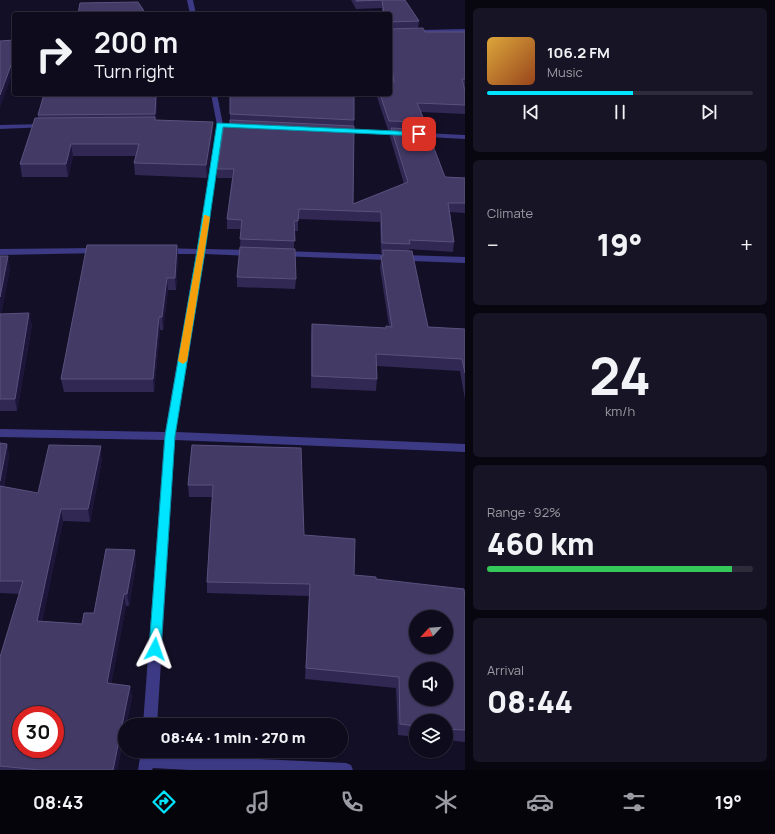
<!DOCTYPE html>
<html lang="en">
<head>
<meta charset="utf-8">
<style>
  :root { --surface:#0e0b1c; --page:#171425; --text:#f1f3f6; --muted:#9b9ba3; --line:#2e2b3b; --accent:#00e5ff }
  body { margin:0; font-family:Manrope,sans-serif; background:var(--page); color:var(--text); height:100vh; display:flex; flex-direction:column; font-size:15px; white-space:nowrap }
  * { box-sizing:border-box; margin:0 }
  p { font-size:13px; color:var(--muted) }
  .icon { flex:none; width:22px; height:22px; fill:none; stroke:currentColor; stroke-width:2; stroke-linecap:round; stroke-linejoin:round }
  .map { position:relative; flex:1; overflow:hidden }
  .sheet { display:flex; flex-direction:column; gap:8px; padding:8px; background:#08060f; width:310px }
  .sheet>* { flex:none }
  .hud { position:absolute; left:12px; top:12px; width:380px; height:84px; border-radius:4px; box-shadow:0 1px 3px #0004,0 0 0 1px var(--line); background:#0e0b1c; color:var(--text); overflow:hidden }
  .needle { width:26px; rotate:244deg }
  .controls { position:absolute; left:409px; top:610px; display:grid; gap:8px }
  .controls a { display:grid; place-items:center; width:44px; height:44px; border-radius:50%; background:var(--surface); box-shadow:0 1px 3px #0004,0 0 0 1px var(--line); font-size:20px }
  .speed { position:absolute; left:12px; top:706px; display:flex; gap:8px; font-size:20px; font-weight:700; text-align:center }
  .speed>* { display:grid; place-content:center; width:52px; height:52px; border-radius:50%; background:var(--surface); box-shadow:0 1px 3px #0004,0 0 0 1px var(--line); line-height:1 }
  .speed .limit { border:6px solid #d22; background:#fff; color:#111 }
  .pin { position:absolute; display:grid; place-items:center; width:34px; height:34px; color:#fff; margin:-17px; border-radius:8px; box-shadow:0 2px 6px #0006 }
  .me { position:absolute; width:44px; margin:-22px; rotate:4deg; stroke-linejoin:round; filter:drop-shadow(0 0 3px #0008) }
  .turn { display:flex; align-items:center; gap:14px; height:84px; padding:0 16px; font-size:18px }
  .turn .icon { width:52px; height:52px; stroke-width:2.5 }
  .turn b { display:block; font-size:28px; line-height:34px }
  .big { font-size:30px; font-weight:800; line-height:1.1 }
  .sheet .card { flex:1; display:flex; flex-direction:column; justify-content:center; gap:6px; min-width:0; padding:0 14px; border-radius:6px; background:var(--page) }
  .sheet .dial { align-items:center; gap:0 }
  .dial b { font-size:52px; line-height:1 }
  .song { display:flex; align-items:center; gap:12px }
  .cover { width:48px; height:48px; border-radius:6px; background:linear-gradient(135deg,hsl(40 70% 55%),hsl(20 70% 35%)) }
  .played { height:4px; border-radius:2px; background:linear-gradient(90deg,var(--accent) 55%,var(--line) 55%) }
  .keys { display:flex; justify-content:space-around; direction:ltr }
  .heat { display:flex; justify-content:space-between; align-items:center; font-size:22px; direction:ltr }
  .charge { height:6px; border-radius:3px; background:linear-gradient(90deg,#34c759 92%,var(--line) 0) }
  .trip { position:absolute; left:118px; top:718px; width:230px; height:40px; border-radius:20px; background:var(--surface); box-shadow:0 1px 3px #0004,0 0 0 1px var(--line); font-weight:800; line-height:40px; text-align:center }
  .dock { display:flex; height:64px; justify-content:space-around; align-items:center; background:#06040b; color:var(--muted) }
  .dock .icon { width:28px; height:28px }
  .dock .active { color:var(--accent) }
  .dock b { font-size:18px; color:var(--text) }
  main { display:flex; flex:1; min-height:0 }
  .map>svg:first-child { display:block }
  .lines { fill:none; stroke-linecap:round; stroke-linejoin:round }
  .minor { fill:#3d3a85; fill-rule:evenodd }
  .wall { fill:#312854 }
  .shaded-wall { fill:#1d163a }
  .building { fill:#433a66; stroke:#5a527e; fill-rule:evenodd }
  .route { fill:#00e5ff; stroke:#0095a6 }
  .slow { fill:#f59e0b }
</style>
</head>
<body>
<main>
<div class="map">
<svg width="465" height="770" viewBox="0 0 465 770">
  <rect width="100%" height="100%" fill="#130f26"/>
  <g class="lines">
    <g class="minor">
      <polygon points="187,0 193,0 196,14 190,14"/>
      <polygon points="465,29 465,33 421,34 418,32 421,30"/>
      <polygon points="211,94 217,94 223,125 205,249 252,250 256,253 252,256 205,254 176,432 465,444 465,452 175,440 157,725 143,725 164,440 0,437 0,429 165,432 196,254 164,254 160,251 164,248 197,249 217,125"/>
      <polygon points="45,124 47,125 47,127 0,129 0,125"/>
      <polygon points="341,129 465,135 465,139 339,132 338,131"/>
      <polygon points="98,248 101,249 102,251 101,253 0,255 0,249"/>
      <polygon points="282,251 465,257 465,263 279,256 278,254"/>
      <polygon points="141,751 155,751 155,754 346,763 351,765 353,770 189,770 153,768 152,770 138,770"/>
    </g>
  </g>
  <g class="wall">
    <polygon points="351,0 405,0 419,21 418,28 425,32 465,32 465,88 464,88 465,91 465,114 421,112 425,122 424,129 445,177 465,178 465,213 450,212 454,242 453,252 409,249 409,251 428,327 465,329 465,400 460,371 377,366 377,379 376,391 311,388 311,336 312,324 385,328 389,326 380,268 382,253 381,253 380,222 298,219 298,231 294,231 294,249 296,279 295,289 237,287 237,277 240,247 241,229 227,229 227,219 232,178 217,178 217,169 230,125 230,94 354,120 353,204 404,184 390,137 391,130 388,130 376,94 390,94 391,81 390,71 390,14 382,14 382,8 356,9"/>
    <polygon points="44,94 157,94 156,120 213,122 213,133 207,178 135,175 134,163 136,156 73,156 68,177 22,177 20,164 38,118 38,115"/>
    <polygon points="177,245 178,257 176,290 168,290 163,330 160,330 154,392 64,392 61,379"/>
    <polygon points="0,256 10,268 1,314 32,325 17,411 0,411"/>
    <polygon points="0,443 7,444 9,456 4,487 38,493 102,459 90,522 63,521 42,621 82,624 94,613 136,563 129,606 126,606 111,684 130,686 132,698 126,725 125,725 125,732 117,770 0,770 0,657 20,594 0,593"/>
    <polygon points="192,445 354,575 376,579 465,599 465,742 446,740 446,721 416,721 416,737 398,735 396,688 305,679 309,596 207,593 207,582 212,497 189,497 188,485"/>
  </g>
  <g class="shaded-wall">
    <polygon points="14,57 14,69 0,108 0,95"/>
    <polygon points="156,94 157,94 156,122 155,114"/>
    <polygon points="213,122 213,133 207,178 206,165"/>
    <polygon points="71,144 73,156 68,177 66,164"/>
    <polygon points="177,245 178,257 176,290 175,278"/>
    <polygon points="8,256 10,268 0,322 0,297"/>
    <polygon points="167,278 168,290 163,330 162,317"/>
    <polygon points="29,313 32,325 17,411 15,399"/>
    <polygon points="159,317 160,330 154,392 153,379"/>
    <polygon points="7,444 9,456 2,499 0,490 0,481"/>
    <polygon points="101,446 102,459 90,522 88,509"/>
    <polygon points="61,509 63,521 40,633 37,621"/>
    <polygon points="135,550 136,563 129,606 127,594"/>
    <polygon points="124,594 126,606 109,695 107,683"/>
    <polygon points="130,686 132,698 126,725 125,725 125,732 117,770 113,770"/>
  </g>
  <g class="building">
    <polygon points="356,0 405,0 419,21 391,22 390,23 390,14 384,14 382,0 356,1"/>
    <polygon points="138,2 146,14 78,14 80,3"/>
    <polygon points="423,28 425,32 465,32 465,79 462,79 465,91 465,105 417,103 425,122 389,121 380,94 390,94 390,81 394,82 390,55 390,29"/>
    <polygon points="14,40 14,57 0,95 0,41"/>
    <polygon points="44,94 156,94 155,114 38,115"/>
    <polygon points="230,94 354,94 354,120 230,114"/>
    <polygon points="155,117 155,120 213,122 206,165 134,163 139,144 71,144 66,164 20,164 35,118"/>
    <polygon points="230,120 354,126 353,204 408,182 391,128 427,130 445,177 465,178 465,203 448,203 454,242 409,240 410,244 382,243 381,212 299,209 298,221 294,221 295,241 240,239 242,220 227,219 234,169 217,169 224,125 230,125"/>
    <polygon points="87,245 177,245 175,278 167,278 162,317 159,317 153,379 61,379"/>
    <polygon points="240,247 295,249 296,279 237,277"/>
    <polygon points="383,250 412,251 428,327 465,329 465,373 462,359 376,354 377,379 312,376 312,324 386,328 386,326 392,327 381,256 383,256"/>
    <polygon points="0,256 8,256 0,297"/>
    <polygon points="29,313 15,399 0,399 0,314"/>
    <polygon points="0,443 7,444 0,481"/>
    <path d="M49 445 101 446 88 509H61L37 621 82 624 84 613H94L106 549 135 550 127 594H124L107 683 130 686 113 770H40L0 766V657L23 581H0V486L38 493ZM21 715H55V749H21Z"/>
    <path d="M192 445 301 448 304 535 355 539 354 575 376 577V579L464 589 465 599V730L446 729V721H416V726L400 724 399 677 306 668 310 584 207 582 213 485H188ZM416 617H446V647H416ZM416 669H446V699H416Z"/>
  </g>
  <polygon class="route" points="217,123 419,132 422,134 419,136 223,127 205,251 175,436 161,649 159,653 155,654 151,653 149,649 165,436 197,251"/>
  <polygon class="slow" points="204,215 206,215 210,217 187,361 183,364 178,361"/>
</svg>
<div class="controls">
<a><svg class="needle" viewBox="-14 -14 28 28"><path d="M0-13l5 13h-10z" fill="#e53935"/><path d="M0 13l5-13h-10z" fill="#9b9ba3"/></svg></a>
<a><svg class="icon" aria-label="sound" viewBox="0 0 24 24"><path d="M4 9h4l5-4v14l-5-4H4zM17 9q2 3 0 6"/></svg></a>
<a><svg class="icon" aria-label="layers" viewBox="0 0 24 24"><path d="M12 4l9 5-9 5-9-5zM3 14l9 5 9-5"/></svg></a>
</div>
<div class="speed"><div class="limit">30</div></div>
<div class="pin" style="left:419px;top:134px;background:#d93025"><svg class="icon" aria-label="arrive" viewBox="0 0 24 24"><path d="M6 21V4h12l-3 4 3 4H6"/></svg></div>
<svg class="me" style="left:155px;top:649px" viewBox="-20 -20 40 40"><path d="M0-17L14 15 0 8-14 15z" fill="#00e5ff" stroke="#fff" stroke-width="4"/></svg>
<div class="trip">08:44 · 1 min · 270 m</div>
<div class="hud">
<div class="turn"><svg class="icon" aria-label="right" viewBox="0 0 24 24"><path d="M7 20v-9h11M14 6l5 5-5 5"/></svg><div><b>200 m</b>Turn right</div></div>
</div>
</div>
<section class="sheet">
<div class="card">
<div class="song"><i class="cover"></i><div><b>106.2 FM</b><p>Music</p></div></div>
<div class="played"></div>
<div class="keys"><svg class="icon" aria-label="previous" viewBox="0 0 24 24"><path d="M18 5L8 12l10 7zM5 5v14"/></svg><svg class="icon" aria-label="pause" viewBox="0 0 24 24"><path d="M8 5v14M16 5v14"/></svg><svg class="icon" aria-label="next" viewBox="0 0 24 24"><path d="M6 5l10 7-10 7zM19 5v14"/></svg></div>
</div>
<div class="card"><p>Climate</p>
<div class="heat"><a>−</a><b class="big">19°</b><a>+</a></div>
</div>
<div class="card dial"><b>24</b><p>km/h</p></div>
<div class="card"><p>Range · 92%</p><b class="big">460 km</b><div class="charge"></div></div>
<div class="card"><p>Arrival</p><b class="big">08:44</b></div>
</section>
</main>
<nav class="dock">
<b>08:43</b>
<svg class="icon active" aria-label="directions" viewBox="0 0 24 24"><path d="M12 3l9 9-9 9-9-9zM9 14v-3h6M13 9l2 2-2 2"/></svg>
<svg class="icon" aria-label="music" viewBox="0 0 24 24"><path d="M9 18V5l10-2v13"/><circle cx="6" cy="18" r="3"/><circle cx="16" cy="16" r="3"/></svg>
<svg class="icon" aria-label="phone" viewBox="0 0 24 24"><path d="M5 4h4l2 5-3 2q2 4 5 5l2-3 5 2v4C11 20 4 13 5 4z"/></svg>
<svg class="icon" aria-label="climate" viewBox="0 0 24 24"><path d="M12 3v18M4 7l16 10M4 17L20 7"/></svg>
<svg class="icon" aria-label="car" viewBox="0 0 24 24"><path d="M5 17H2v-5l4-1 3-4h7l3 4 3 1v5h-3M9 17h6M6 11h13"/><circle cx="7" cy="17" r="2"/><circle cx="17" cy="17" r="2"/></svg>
<svg class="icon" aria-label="filters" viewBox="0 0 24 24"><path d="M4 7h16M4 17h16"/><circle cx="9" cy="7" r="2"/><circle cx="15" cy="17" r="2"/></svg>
<b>19°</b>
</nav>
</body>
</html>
